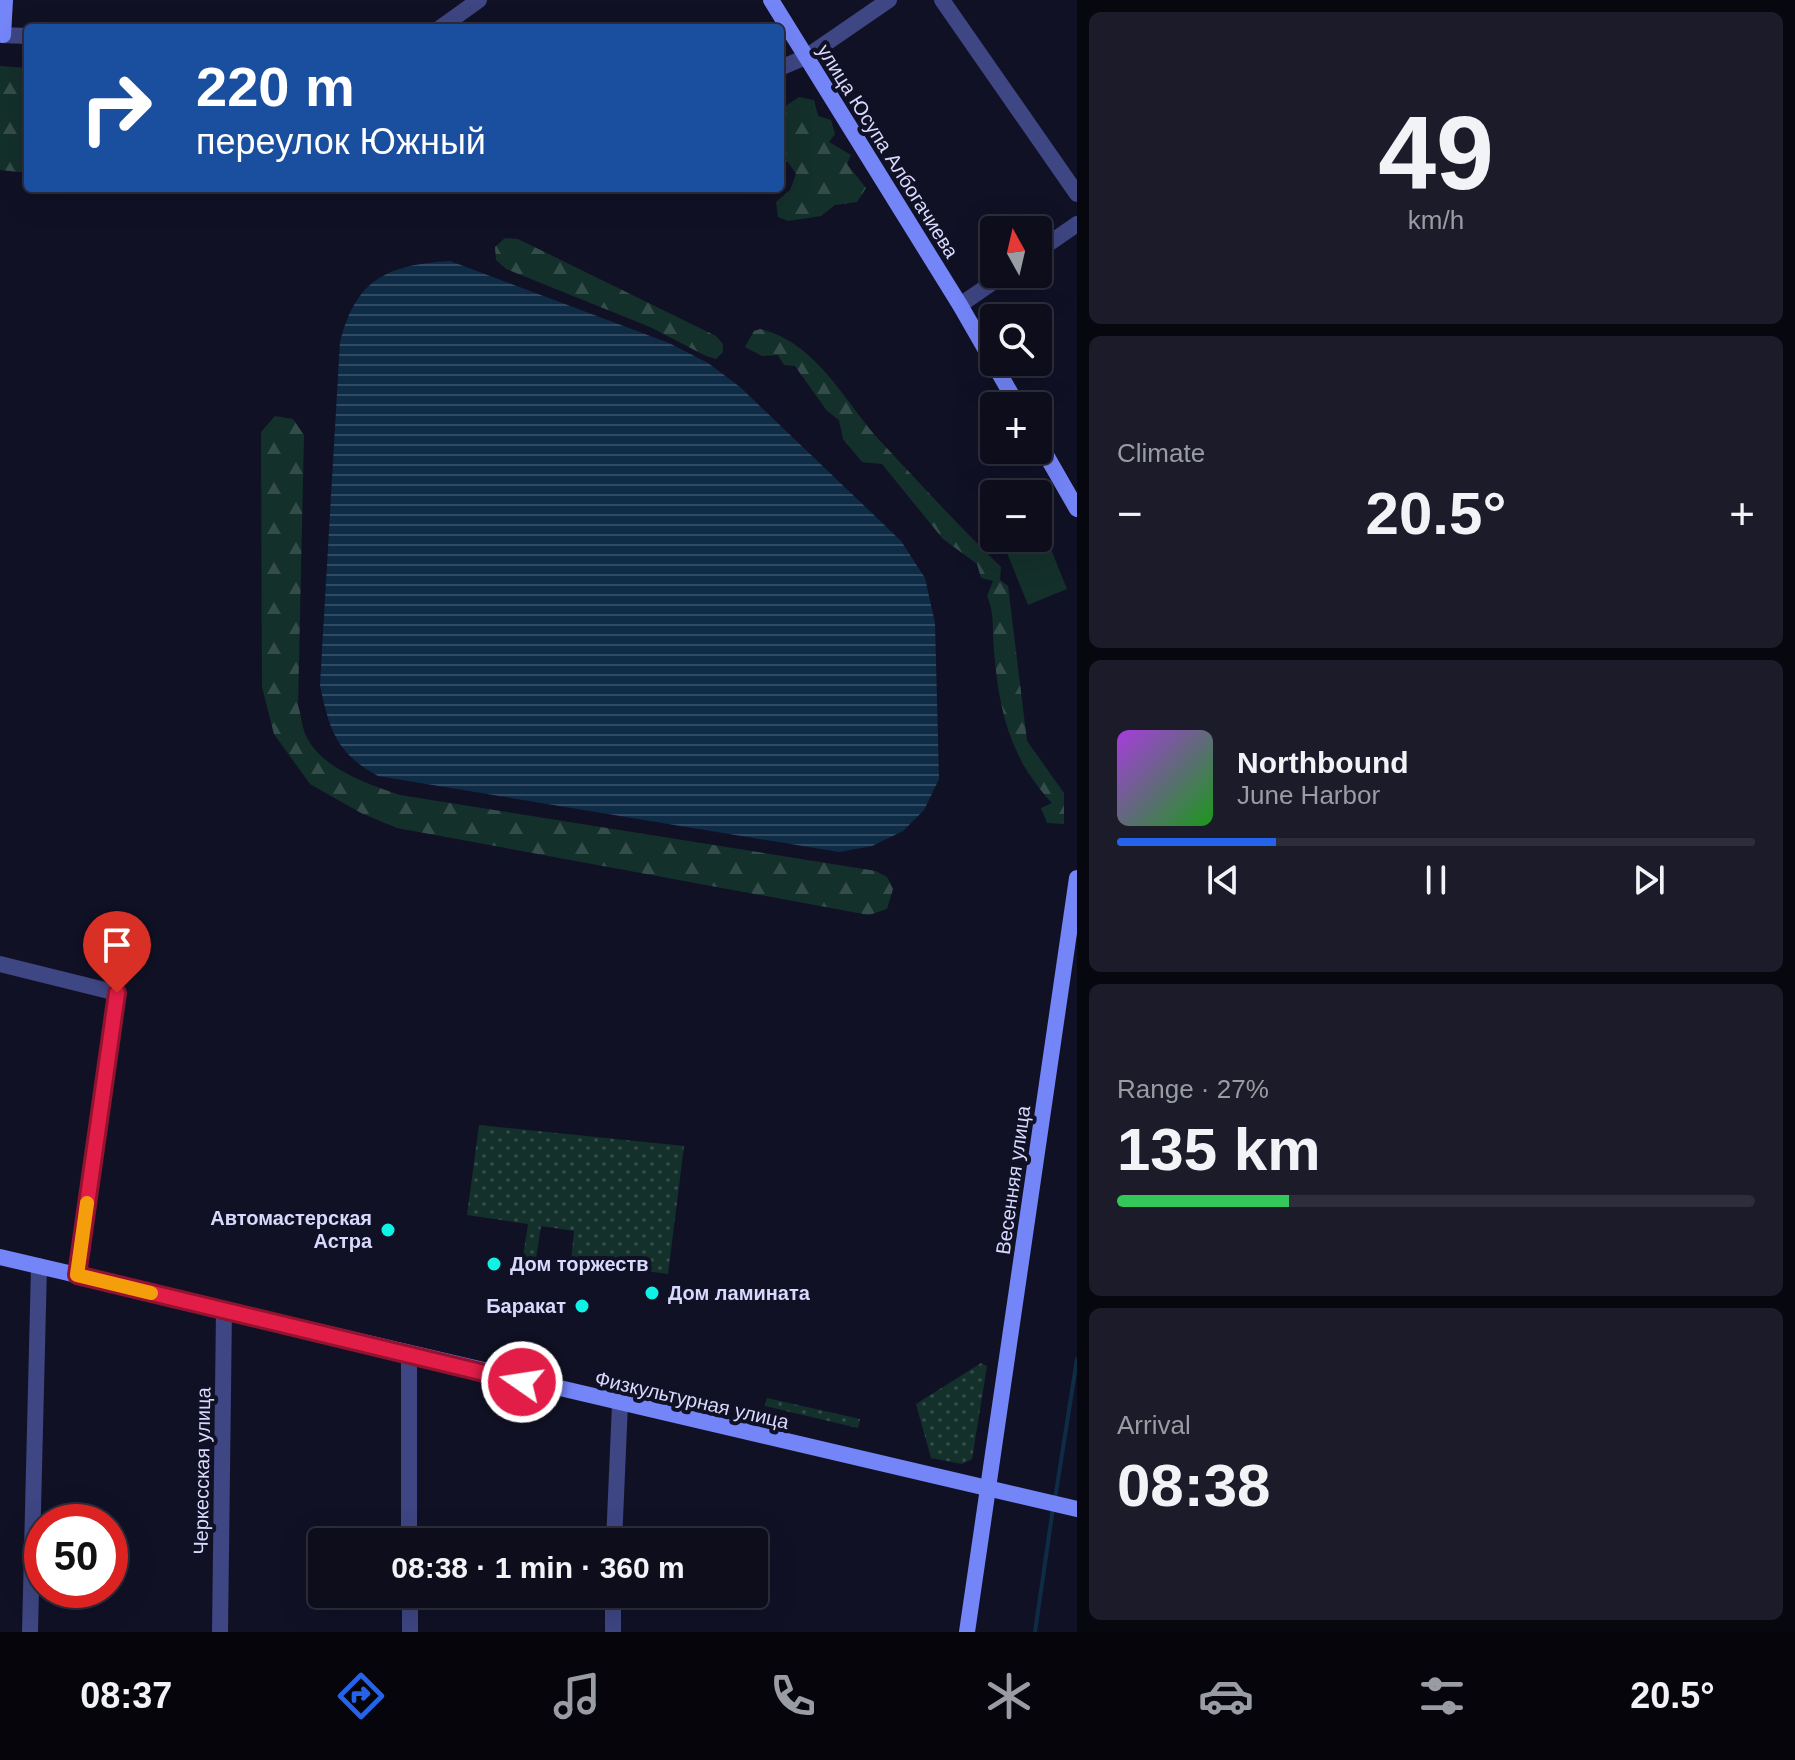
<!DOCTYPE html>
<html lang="en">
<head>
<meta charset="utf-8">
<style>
  :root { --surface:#0d0d1c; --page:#1b1b29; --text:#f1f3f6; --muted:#9a9ca3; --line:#2d2d3b; --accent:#2563eb }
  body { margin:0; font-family:Helvetica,sans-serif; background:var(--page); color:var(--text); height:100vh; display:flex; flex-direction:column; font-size:30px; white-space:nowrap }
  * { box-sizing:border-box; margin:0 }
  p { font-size:26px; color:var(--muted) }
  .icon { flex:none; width:44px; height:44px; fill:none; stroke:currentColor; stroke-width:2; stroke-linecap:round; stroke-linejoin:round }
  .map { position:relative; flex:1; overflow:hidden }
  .details { display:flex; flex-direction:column; gap:12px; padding:12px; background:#07070f; width:718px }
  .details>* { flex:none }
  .hud { position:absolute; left:24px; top:24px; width:760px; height:168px; border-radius:8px; box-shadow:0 8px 32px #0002,0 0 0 2px var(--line); background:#1a4fa0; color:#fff; overflow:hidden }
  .needle { width:52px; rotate:352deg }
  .tools { position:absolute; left:980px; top:216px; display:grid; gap:16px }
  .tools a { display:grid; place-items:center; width:72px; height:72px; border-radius:8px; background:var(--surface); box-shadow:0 8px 32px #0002,0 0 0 2px var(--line); font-size:40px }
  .speed { position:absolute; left:24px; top:1504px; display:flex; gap:16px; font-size:40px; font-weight:700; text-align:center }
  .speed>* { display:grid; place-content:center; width:104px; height:104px; border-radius:50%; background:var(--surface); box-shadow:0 8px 32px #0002,0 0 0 2px var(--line); line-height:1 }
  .speed .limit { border:12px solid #d22; background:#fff; color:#111 }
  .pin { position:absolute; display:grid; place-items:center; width:68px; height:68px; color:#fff; margin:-82px -34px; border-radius:50% 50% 50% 0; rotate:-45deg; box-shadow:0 0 8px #0007 }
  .pin .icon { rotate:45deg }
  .me { position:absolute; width:88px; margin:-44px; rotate:283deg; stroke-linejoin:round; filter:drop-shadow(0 0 6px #0008) }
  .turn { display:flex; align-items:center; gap:28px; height:168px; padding:0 40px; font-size:36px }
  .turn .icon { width:104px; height:104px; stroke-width:2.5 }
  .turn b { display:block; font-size:56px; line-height:68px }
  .big { font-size:60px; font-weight:600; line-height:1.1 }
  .details .card { flex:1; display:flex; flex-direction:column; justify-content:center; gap:12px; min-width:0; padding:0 28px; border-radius:12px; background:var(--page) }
  .details .dial { align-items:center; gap:0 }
  .dial b { font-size:104px; line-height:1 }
  .song { display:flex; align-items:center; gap:24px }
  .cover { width:96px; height:96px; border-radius:12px; background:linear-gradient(135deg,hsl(280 70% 55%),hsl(120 70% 35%)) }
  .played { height:8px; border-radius:4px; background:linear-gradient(90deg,var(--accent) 25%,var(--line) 25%) }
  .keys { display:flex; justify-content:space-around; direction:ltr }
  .heat { display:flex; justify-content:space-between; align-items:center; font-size:44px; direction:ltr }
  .charge { height:12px; border-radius:6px; background:linear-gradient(90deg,#34c759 27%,var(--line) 0) }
  .trip { position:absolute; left:308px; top:1528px; width:460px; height:80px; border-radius:8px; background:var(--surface); box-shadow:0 8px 32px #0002,0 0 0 2px var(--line); font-weight:600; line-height:80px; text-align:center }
  .tab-bar { display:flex; height:128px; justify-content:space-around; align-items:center; background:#05050b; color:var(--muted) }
  .tab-bar .icon { width:56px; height:56px }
  .tab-bar .current { color:var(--accent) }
  .tab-bar b { font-size:36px; color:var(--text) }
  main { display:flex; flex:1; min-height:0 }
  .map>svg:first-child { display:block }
  .grass { fill:url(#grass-dots) }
  .forest { fill:url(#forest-firs) }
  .pitch { fill:#14302a }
  .water { fill:url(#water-rules) }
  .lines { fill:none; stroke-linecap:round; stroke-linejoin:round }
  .stream { stroke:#0f2c47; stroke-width:4 }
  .street { stroke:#3e4683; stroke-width:16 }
  .secondary { stroke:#7485f8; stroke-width:16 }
  .route-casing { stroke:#92132f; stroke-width:20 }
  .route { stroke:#e11d48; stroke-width:14 }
  .slow { stroke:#f59e0b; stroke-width:14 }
  .poi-dot { fill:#0ef3e6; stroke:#111126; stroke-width:3 }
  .labels { text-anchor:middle; stroke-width:8; stroke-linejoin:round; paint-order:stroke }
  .street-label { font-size:20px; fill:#d8d9fd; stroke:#111126 }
  .poi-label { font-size:20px; font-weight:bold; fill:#d8d9fd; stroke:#111126; text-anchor:end }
</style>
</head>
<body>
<main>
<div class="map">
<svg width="1077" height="1632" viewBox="0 0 1077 1632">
  <defs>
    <pattern id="grass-dots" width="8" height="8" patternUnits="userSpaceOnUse" patternTransform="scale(2)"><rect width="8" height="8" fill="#14302a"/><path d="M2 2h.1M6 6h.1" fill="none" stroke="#354d4a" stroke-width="1.8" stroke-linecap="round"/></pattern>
    <pattern id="forest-firs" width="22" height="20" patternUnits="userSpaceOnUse" patternTransform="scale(2)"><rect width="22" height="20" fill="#14302a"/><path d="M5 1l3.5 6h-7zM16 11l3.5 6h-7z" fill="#354d4a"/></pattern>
    <pattern id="water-rules" width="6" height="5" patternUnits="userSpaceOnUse" patternTransform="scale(2)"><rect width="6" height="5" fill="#0f2c47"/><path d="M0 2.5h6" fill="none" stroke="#314a62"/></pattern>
  </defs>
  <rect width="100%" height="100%" fill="#111126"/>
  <g class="grass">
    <polygon points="479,1125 684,1146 668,1274 571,1261 574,1231 541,1226 535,1265 522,1263 528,1224 467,1215"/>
    <polygon points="981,1363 987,1366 972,1459 962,1464 931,1458 916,1404"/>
    <polygon points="767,1398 860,1419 858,1428 765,1406"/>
  </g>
  <g class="forest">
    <polygon points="0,66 28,68 28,173 0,170"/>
    <polygon points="799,97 814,100 818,116 831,120 835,134 829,142 851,155 847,164 866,188 857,202 835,205 821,216 788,221 778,217 776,202 790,190 796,174 788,162 780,163 781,109"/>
    <polygon points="505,238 518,239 716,336 723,344 723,352 716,359 706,356 650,327 506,269 496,260 495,247"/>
    <path d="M760 329C818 343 845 403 882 443 921 485 960 527 1001 567L1000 580 1008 586 1027 741 1064 793V824L1047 823 1041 808 1052 803C1010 758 999 711 994 651 992 632 995 613 987 596L993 581 981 578 977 564 943 539 882 464 862 462 843 439 839 420 827 411 795 366 784 365 778 355 762 356 745 347 754 331Z"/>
    <path d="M275 416 293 419 304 435 298 705C301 715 302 727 306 736 322 769 368 784 400 795L876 871 887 877 893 889 887 909 869 915 397 828 361 813 310 784 274 734 262 687 261 432Z"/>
  </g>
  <polygon class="pitch" points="1038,517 1067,589 1028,605 1001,538 1038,538"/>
  <path class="water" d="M450 261 669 343 708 363 740 387 901 541 925 578 935 623 939 779 924 810 903 831 872 846 839 852 378 776C337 754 329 730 320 685L340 342C356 278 388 265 450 261Z"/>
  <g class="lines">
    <g class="stream">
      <polyline points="1055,1499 1077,1359"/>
      <polyline points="1035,1632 1053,1508"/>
    </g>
    <g class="street">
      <polyline points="942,0 1077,194"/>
      <polyline points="440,28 479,0"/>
      <polyline points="0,35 28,36"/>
      <polyline points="780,68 806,57 889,0"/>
      <polyline points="1038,251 1077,224"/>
      <polyline points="960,305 1005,274"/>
      <polyline points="0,964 117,993 77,1275"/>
      <polyline points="409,1354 409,1542"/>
      <polyline points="614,1542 620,1404"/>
      <polyline points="410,1594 410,1632"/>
      <polyline points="30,1632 39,1266"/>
      <polyline points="220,1632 224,1310"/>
      <polyline points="613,1632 613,1594"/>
    </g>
    <g class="secondary">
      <polyline points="771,0 960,305 1018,406"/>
      <polyline points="3,35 5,0"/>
      <polyline points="1038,441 1077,509"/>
      <polyline points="0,1257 1077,1509"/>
      <polyline points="967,1632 1077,878"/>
    </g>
  </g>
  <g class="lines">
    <defs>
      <polyline id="route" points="117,993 77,1275 522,1382"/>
    </defs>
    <use href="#route" class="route-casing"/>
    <use href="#route" class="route"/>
    <polyline class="slow" points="87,1203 77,1275 151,1293"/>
  </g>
  <g class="poi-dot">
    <circle cx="388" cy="1230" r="8"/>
    <circle cx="494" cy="1264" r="8"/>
    <circle cx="652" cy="1293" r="8"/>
    <circle cx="582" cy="1306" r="8"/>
  </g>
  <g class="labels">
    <g class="street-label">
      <text transform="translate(888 151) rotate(58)" y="7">улица Юсупа Албогачиева</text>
      <text transform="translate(1013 1180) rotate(-82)" y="7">Весенняя улица</text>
      <text transform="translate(692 1400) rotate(13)" y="7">Физкультурная улица</text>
      <text transform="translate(202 1471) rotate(-89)" y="7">Черкесская улица</text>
    </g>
    <g class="poi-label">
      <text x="372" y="1225">Автомастерская<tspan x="372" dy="23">Астра</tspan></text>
      <text x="510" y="1271" text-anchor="start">Дом торжеств</text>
      <text x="668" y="1300" text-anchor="start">Дом ламината</text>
      <text x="566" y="1313">Баракат</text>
    </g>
  </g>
</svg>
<div class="tools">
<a><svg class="needle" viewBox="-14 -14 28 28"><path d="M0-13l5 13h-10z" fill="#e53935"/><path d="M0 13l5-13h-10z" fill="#9a9ca3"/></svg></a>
<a><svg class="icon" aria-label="search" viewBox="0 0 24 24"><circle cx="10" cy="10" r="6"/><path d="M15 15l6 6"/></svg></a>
<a>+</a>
<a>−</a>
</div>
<div class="speed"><div class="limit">50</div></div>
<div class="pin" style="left:117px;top:993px;background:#d93025"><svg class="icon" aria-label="arrive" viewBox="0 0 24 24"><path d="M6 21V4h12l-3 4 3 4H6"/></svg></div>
<svg class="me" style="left:522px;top:1382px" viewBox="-20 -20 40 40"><circle r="17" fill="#e11d48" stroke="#fff" stroke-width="3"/><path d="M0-11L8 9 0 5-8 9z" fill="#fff"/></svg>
<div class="trip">08:38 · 1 min · 360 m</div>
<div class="hud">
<div class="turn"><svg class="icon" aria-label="right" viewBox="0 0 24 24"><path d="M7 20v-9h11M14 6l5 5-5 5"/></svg><div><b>220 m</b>переулок Южный</div></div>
</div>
</div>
<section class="details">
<div class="card dial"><b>49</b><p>km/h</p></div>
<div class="card"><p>Climate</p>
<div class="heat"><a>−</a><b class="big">20.5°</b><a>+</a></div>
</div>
<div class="card">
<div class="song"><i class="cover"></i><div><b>Northbound</b><p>June Harbor</p></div></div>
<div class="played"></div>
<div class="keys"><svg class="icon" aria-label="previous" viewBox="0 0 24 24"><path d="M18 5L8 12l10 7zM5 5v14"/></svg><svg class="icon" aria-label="pause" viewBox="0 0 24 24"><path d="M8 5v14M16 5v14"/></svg><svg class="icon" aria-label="next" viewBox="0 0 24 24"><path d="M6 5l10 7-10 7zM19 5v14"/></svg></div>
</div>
<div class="card"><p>Range · 27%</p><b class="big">135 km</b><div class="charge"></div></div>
<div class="card"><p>Arrival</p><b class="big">08:38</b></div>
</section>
</main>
<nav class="tab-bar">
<b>08:37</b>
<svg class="icon current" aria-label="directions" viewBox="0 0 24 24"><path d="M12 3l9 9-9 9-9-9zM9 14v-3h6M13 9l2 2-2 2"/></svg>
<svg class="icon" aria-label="music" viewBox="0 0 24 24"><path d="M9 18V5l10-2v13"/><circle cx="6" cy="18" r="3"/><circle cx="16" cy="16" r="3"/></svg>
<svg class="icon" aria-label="phone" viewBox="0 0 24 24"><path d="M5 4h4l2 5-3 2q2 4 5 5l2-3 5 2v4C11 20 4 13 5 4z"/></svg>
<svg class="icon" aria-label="climate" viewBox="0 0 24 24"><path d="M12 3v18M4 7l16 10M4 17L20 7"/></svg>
<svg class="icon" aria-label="car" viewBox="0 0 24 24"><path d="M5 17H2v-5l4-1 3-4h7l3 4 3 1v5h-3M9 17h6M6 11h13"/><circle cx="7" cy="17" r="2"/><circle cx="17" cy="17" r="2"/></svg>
<svg class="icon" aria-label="filters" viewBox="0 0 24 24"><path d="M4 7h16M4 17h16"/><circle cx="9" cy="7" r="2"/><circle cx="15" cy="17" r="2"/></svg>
<b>20.5°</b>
</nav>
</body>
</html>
